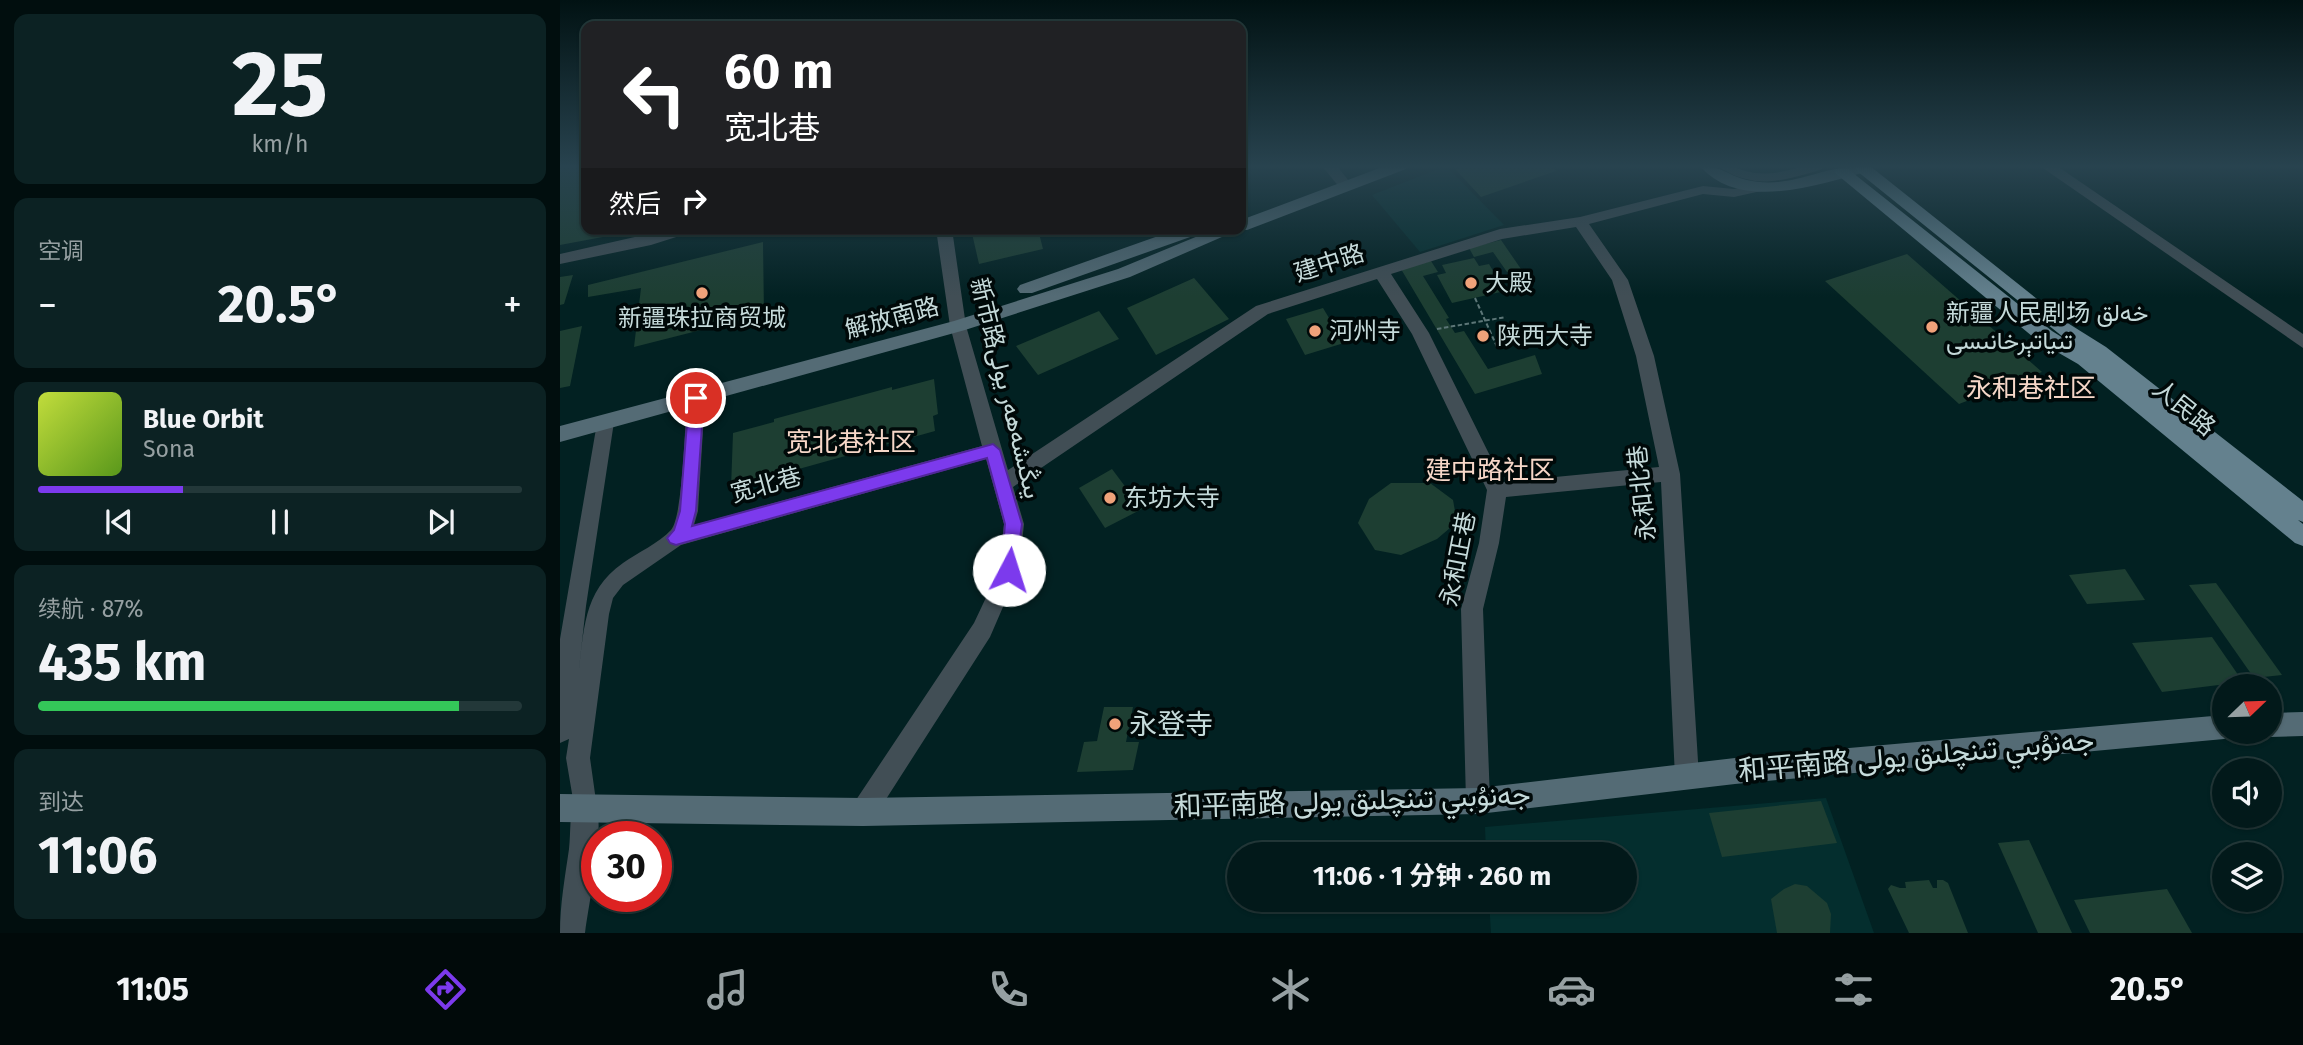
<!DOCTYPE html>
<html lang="zh">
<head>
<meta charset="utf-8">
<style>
  :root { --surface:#02191a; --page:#0c2223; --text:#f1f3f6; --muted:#96a0a2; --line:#233839; --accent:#7c3aed }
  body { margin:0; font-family:"Fira Sans",Vazirmatn,"Noto Sans SC",sans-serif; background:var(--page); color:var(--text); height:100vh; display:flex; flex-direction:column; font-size:26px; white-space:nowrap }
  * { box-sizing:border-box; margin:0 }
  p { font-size:23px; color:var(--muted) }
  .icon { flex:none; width:38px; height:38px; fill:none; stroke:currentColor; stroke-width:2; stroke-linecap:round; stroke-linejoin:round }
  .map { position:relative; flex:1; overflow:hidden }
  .sheet { display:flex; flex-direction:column; gap:14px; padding:14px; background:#010e0e; width:560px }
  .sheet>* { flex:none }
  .top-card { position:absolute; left:21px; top:21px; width:665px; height:214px; border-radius:14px; box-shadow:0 2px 5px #0004,0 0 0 2px var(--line); background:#202124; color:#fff; overflow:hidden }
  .needle { width:46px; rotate:67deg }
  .fabs { position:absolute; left:1652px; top:674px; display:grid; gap:14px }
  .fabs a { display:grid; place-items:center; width:70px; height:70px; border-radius:50%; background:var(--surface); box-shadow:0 2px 5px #0004,0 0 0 2px var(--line); font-size:35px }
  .speed { position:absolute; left:21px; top:821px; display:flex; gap:14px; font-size:35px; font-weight:700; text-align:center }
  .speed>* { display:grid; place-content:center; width:91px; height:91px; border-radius:50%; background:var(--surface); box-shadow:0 2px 5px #0004,0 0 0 2px var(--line); line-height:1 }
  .speed .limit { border:10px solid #d22; background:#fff; color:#111 }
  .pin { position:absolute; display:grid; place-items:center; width:60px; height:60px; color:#fff; margin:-30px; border:4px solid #fff; border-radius:50%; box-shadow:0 2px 7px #0007 }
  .me { position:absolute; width:77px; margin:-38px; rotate:5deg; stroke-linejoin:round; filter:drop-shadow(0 0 5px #0008) }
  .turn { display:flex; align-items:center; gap:24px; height:147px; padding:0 28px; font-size:32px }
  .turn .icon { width:91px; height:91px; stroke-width:2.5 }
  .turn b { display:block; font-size:49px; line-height:60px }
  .then { display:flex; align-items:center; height:66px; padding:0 28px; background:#0003; gap:14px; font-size:26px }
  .big { font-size:52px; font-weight:700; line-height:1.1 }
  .sheet .widget { flex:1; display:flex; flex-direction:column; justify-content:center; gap:10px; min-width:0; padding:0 24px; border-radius:14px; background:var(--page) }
  .sheet .dial { align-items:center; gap:0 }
  .dial b { font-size:91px; line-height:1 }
  .song { display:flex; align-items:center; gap:21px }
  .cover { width:84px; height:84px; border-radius:10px; background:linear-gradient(135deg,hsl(70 70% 55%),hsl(90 70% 35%)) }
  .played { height:7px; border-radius:4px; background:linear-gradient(90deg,var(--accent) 30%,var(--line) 30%) }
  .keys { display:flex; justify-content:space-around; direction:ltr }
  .heat { display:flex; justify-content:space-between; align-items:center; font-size:38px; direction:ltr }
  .charge { height:10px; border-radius:5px; background:linear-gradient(90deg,#34c759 87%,var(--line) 0) }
  .trip { position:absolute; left:667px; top:842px; width:410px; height:70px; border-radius:35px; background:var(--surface); box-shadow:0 2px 5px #0004,0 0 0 2px var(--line); font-weight:700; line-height:70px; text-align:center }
  .tabs { display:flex; height:112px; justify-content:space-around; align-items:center; background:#010a0a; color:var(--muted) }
  .tabs .icon { width:49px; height:49px }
  .tabs .selected { color:var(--accent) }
  .tabs b { font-size:32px; color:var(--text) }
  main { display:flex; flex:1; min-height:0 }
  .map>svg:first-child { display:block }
  .built { fill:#042e2e }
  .building { fill:#1d3e32 }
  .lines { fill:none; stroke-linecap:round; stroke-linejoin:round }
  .path { stroke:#5c7677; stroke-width:2; stroke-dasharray:4.5 2.5; stroke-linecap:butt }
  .service { stroke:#414e55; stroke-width:8 }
  .minor { fill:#414e55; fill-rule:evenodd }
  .tertiary { fill:#414e55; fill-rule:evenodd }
  .secondary { fill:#546b75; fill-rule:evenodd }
  .primary { fill:#64818e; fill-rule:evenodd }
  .route { fill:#7c3aed; stroke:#51269a; stroke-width:2 }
  .poi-dot { fill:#f0a27a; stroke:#000909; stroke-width:2.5 }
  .labels { text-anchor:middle; stroke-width:7; stroke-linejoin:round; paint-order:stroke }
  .street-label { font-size:24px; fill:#c5dada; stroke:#000909 }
  .poi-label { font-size:24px; fill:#c5dada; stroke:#000909; text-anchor:start }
  .neighbourhood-label { font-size:26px; fill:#f6d7c8; stroke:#000909 }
  .near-poi-label { font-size:28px; fill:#c5dada; stroke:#000909; text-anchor:start }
  .near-street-label { font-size:28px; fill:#c5dada; stroke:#000909 }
</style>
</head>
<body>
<main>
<section class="sheet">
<div class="widget dial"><b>25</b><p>km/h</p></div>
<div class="widget"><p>空调</p>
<div class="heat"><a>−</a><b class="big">20.5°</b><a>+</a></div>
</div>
<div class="widget">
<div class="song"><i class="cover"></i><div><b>Blue Orbit</b><p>Sona</p></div></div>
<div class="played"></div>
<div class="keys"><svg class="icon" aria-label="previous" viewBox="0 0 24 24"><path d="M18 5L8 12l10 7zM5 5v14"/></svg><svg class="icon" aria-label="pause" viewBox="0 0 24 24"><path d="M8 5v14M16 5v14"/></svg><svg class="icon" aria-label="next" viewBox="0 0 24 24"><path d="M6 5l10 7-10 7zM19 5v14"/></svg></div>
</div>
<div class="widget"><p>续航 · 87%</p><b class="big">435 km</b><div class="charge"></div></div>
<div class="widget"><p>到达</p><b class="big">11:06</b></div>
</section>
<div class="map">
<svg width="1743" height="933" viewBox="0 0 1743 933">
  <rect width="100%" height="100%" fill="#022122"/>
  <g class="built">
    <polygon points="886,166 944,225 860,252 812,195"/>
    <polygon points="1266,798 1314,933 931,933 929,900 1064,900 1064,854 926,854 925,827"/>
  </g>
  <g class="building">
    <polygon points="0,166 26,166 26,229 75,231 0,245"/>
    <polygon points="903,166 991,166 996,171 921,197 895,169"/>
    <polygon points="411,229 478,229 483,249 419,264"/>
    <polygon points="941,240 961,269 947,272 933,252 914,257 909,248"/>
    <polygon points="203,242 204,314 74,347 81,288 28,297 28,285"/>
    <polygon points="1347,254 1482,372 1399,404 1265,281"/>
    <polygon points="914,258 919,266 929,264 945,291 892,303 877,275 886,273 882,265"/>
    <polygon points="871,261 878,272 863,276 889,318 886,319 895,333 904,331 928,369 975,355 982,374 915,394 841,269"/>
    <polygon points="13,275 4,304 0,305 0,277"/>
    <polygon points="634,278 669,319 596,355 567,308"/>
    <polygon points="763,308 784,343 745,355 726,319"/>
    <polygon points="539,311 559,339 478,375 456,346"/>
    <polygon points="22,326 10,386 0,388 0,331"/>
    <polygon points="374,379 378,414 373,416 375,431 171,488 173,433 214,422 214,419 332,387 332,390"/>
    <polygon points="552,469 582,509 545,528 519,488"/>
    <polygon points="831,483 870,483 893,500 897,522 877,539 841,555 815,550 798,523 809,499"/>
    <polygon points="1565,569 1585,600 1527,604 1509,575"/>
    <polygon points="1656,583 1722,675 1694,678 1629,585"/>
    <polygon points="1652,637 1683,682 1602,692 1572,643"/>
    <polygon points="544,707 573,707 566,742 579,742 573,770 517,772 524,742 537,741"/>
    <polygon points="1261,801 1277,843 1162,857 1149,813"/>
    <polygon points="1469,840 1512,933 1478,933 1438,843"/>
    <polygon points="1369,880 1373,888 1377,888 1377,880 1383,880 1388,883 1408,933 1349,933 1328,889 1331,885 1340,888 1346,888 1345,882"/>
    <polygon points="1235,884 1247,886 1267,903 1271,914 1270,933 1217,933 1211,899 1224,889"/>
    <polygon points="1607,889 1632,933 1530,933 1514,900"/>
  </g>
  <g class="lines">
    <g class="path">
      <polyline points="915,298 938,349"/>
      <polyline points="877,329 946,317"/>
    </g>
    <path class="service" d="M1165 166C1196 186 1226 176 1259 166"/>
    <g class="minor">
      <polygon points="762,166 777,166 792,185 790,188 780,188"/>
      <polygon points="1480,166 1497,166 1743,334 1743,348"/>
      <path d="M1196 184 1201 185 1203 188 1201 191 1174 197 1143 194 1029 224 1068 280 1094 356 1120 474 1139 777 1136 785 1127 789 1118 785 1115 777 1101 482 946 497 939 543 923 609 930 801 927 810 918 813 909 810 906 801 901 609 919 543 927 490 852 334 817 279 708 314 453 487 464 524 459 570 430 637 312 821 303 824 294 821 291 812 294 803 414 623 439 570 444 524 426 459 121 545 63 585 53 598 49 614 30 758 37 808 34 817 25 820 16 817 6 758 9 739 0 743V639L38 417H52L54 422 26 606 18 677C24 633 22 591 63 563 77 553 99 543 111 530 123 517 125 421 127 398L130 393H142L145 398 138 511 134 525 422 446 390 326 376 229H392L406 326 448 470 696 306 940 229 1020 217 1143 186 1174 189ZM1016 227 1052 280 1076 356 1099 467 943 482 869 333 831 274 942 239Z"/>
      <polygon points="110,229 135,229 132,232 91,245 0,264 0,254"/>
    </g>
    <path class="tertiary" d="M25 794 35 798C46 827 29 900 25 933H0C0 904 5 877 9 849 11 832 9 814 15 798Z"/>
    <g class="secondary">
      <polygon points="825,166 848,166 846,169 687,230 678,230 570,277 405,330 0,442 0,426 394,321 558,269 655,229 681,229 681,220"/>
      <path d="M1140 166C1163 166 1166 175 1187 180 1199 183 1213 183 1225 181 1248 178 1291 160 1311 168L1309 171C1259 184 1181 213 1140 166Z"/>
      <polygon points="618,229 634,229 635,232 633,236 472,293 460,293 457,289 460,285"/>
      <polygon points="1743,712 1743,736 1710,737 1701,734 1700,732 1710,732 1710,713"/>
      <polygon points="1664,715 1664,732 1675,732 1673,736 1664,739 1175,784 918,814 303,826 0,822 0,794 303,798 918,788 1175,758"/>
    </g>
    <polygon class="primary" points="1296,166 1310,166 1506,322 1546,347 1743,501 1743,522 1738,520 1743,524 1743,546 1735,543 1518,364 1478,341 1274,172 1276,169 1288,169 1492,331 1508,341 1297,171"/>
  </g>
  <linearGradient id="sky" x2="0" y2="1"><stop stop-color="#011213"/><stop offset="0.56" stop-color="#28434f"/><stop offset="1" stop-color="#28434f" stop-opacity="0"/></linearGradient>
  <rect width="1743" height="297" fill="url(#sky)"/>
  <polygon class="route" points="136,392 144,398 136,511 132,526 433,444 440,450 462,524 455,576 449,578 443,576 441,570 445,524 427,458 116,545 110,543 107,538 114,530 120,511 129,398"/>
  <g class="poi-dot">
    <circle cx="911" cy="283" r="7"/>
    <circle cx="142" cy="293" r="7"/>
    <circle cx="1372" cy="327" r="7"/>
    <circle cx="755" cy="331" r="7"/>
    <circle cx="923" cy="336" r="7"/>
    <circle cx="550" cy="498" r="7"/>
    <circle cx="555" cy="724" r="7"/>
  </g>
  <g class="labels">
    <g class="street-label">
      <text transform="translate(769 263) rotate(-18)" y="8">建中路</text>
      <text transform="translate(332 318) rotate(-15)" y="8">解放南路</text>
      <text transform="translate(446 388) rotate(76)" y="8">新市路يىڭىشەھەر يولى</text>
      <text transform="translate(1624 408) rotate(39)" y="8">人民路</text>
      <text transform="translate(206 485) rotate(-15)" y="8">宽北巷</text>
      <text transform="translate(1082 493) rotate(-96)" y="8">永和北巷</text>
      <text transform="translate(898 559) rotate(-79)" y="8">永和正巷</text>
    </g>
    <g class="poi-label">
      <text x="925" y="291">大殿</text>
      <text x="1386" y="321">新疆人民剧场 خەلق<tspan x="1386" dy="28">تىياتېرخانىسى</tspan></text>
      <text x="142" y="326" text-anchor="middle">新疆珠拉商贸城</text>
      <text x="769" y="339">河州寺</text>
      <text x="937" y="344">陕西大寺</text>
      <text x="564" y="506">东坊大寺</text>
    </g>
    <g class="neighbourhood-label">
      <text x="1471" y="397">永和巷社区</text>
      <text x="291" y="451">宽北巷社区</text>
      <text x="930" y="479">建中路社区</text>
    </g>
    <g class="near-poi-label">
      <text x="569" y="734">永登寺</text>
    </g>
    <g class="near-street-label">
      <text transform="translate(1356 755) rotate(-5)" y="10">和平南路 جەنۇبىي تىنچلىق يولى</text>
      <text transform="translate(792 800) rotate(-2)" y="10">和平南路 جەنۇبىي تىنچلىق يولى</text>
    </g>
  </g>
</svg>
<div class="fabs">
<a><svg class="needle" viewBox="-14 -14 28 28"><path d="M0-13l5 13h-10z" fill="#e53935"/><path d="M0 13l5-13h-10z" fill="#96a0a2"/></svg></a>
<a><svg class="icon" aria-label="sound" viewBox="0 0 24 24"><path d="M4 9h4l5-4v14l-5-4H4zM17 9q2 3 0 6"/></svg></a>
<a><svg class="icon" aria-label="layers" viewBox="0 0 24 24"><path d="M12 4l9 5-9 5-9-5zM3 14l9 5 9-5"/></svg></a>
</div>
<div class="speed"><div class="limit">30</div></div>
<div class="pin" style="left:136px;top:398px;background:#d93025"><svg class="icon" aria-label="arrive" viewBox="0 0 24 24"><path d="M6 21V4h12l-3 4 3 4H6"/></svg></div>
<svg class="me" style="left:449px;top:570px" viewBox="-20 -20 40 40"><circle r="19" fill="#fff"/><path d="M0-13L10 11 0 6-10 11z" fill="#7c3aed"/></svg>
<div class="trip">11:06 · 1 分钟 · 260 m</div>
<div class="top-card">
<div class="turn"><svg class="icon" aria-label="left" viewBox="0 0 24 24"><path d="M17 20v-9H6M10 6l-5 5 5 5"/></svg><div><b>60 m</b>宽北巷</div></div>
<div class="then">然后<svg class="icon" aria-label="right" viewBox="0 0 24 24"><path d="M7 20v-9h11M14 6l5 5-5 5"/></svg></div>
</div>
</div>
</main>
<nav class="tabs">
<b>11:05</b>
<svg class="icon selected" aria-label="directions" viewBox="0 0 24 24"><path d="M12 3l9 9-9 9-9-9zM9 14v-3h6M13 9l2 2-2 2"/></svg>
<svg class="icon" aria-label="music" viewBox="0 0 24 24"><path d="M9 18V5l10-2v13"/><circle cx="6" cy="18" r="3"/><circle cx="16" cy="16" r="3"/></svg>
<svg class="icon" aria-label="phone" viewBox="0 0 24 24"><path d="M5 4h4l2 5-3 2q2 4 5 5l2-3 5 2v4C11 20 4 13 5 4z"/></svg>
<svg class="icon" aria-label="climate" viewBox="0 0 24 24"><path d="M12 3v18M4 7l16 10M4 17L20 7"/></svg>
<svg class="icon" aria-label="car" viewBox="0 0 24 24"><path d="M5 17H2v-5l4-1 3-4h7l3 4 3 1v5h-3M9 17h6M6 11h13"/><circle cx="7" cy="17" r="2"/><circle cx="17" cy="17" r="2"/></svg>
<svg class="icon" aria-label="filters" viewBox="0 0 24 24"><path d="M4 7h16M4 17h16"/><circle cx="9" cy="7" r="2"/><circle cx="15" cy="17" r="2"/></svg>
<b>20.5°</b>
</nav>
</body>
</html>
